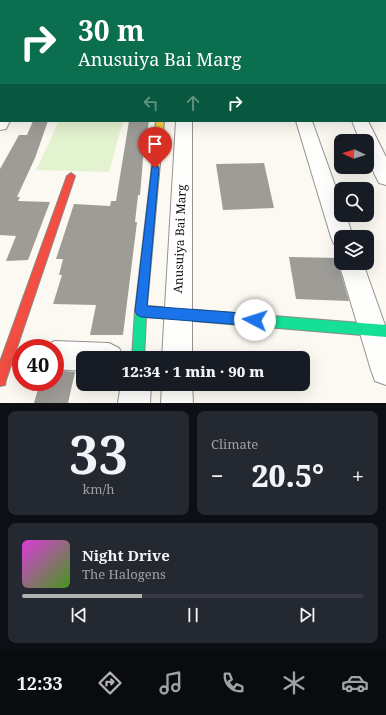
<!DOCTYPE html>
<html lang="en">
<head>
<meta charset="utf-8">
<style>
  :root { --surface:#171b24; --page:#242831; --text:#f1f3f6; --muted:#9ea1a6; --line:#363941; --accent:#b0b1b1 }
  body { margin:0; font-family:"Noto Serif",serif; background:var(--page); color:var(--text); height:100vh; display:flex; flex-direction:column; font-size:15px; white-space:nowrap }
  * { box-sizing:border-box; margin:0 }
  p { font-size:13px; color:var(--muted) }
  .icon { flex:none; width:22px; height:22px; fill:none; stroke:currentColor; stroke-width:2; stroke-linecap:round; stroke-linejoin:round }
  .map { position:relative; height:403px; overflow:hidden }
  .sheet { display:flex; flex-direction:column; gap:8px; padding:8px; background:#0d0f14; flex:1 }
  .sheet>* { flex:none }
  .banner { position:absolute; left:0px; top:0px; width:386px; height:122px; box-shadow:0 4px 16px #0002; background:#0b6e4f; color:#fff; overflow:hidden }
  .needle { width:26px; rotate:274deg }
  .buttons { position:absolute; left:334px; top:134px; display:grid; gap:8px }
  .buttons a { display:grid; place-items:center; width:40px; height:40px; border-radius:8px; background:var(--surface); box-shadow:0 4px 16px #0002; font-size:20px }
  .speed { position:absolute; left:12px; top:339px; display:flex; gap:8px; font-size:20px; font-weight:700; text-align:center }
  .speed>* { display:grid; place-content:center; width:52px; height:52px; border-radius:50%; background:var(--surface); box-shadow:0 4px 16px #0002; line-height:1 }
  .speed .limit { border:6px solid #d22; background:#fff; color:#111 }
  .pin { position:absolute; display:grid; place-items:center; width:34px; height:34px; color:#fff; margin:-41px -17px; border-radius:50% 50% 50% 0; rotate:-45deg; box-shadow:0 0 4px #0007 }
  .pin .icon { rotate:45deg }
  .me { position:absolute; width:44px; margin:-22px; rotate:275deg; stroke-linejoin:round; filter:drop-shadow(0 0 3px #0008) }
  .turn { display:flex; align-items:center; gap:14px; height:84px; padding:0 12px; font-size:18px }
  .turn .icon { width:52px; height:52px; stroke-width:2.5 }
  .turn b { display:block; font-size:28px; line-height:34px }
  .lanes { display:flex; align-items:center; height:38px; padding:0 12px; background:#0003; justify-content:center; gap:20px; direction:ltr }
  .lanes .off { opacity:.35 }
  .big { font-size:30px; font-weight:800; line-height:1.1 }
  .sheet .widget { flex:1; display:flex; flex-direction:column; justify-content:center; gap:6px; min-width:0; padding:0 14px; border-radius:8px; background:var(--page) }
  .sheet .dial { align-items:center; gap:0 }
  .dial b { font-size:52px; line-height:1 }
  .song { display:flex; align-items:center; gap:12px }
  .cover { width:48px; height:48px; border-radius:6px; background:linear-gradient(135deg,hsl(300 70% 55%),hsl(100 70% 35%)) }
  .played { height:4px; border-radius:2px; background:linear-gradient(90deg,var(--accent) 35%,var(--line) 35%) }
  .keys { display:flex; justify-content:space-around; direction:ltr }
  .heat { display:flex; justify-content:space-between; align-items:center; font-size:22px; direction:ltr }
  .sheet .tiles { flex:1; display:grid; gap:8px; grid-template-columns:1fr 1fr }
  .widget:last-child { grid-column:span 2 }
  .trip { position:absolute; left:76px; top:351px; width:234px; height:40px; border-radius:8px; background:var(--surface); box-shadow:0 4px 16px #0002; font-weight:800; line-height:40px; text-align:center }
  .tab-bar { display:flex; height:64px; justify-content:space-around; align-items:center; background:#090b0e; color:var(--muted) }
  .tab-bar .icon { width:28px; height:28px }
  .tab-bar .active { color:var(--accent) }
  .tab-bar b { font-size:18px; color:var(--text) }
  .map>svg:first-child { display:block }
  .green { fill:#e3f2cf }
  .building { fill:#9e9c97 }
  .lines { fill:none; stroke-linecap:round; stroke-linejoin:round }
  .street-casing { stroke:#949390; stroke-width:2 }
  .fast-casing { stroke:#8b8a86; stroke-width:2 }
  .slow-casing { stroke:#8b8a86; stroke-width:2 }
  .jam-casing { stroke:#8b8a86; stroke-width:2 }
  .street { fill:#fefefd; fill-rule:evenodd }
  .fast { fill:#16e098; fill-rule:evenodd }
  .slow { fill:#ffcf43; fill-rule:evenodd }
  .jam { fill:#f24e42; fill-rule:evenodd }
  .route { fill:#1a73e8; stroke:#114b97 }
  .labels { text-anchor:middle; stroke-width:4; stroke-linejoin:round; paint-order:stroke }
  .street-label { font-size:12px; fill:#0d0d0d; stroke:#fff }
</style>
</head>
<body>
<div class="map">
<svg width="386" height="403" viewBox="0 0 386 403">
  <rect width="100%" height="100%" fill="#fbf9f1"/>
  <polygon class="green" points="59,121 123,121 109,172 36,170"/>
  <g class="building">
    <polygon points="33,121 48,121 35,158 17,197 20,197 18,201 50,202 28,260 6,261 16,236 0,235 0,169 19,135 27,135"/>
    <polygon points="129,121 149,121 143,159 140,195 138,195 135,222 137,222 123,335 90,335 96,305 53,304 62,275 59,275 63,259 56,259 74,204 110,206 111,201 116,201"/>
    <polygon points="264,163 274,208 223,210 216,164"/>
    <polygon points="289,257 339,258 338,263 349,301 296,299"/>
    <polygon points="55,370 75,372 68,403 34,403 40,382 55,382"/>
  </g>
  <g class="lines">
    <defs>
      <g id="street">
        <polygon points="70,0 81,0 70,1"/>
        <rect x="115" y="0" width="10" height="1"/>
        <rect x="167" y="0" width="10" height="1"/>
        <rect x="182" y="0" width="10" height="1"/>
        <polygon points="0,1 2,1 1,7 0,7"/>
        <rect x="0" y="17" width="1" height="7"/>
        <rect x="0" y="78" width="1" height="9"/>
        <rect x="385" y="90" width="1" height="10"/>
        <polygon points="0,116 1,121 10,121 6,129 0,130"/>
        <polygon points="176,121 192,121 192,358 162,358"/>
        <polygon points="296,121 312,121 341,202 341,215 346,215 353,237 341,237 341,246 334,244 331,237"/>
        <path d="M352 121H368L386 157V185L379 183C371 168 367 158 367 141H360Z"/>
        <polygon points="341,258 341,263 363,263 386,328 386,385 375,381 371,370 339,263"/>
        <polygon points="55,341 109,343 119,348 124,358 83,358 83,371 55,369 55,348 43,348 45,345"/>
        <polygon points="121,384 151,384 150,403 118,403"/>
        <polygon points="162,384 192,384 193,403 161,403"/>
      </g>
      <polygon id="fast" points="155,171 159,174 147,306 386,325 386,337 146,317 144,358 132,358 135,311 151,174"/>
      <polygon id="slow" points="156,121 164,121 159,174 155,177 151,174"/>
      <polygon id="jam" points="71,173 75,176 6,380 5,385 0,386 0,362 67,176"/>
    </defs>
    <use href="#street" class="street-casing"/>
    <use href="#fast" class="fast-casing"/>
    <use href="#slow" class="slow-casing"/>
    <use href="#jam" class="jam-casing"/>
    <use href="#street" class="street"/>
    <use href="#fast" class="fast"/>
    <use href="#slow" class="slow"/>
    <use href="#jam" class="jam"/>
  </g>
  <polygon class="route" points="152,166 158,166 159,168 147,306 255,314 259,316 261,320 259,324 255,326 141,317 137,315 135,311"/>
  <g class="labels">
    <g class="street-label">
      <text transform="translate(180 239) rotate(-88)" y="4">Anusuiya Bai Marg</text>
    </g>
  </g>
</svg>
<div class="buttons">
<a><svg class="needle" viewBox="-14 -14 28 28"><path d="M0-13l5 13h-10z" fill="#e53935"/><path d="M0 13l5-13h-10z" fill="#9ea1a6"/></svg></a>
<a><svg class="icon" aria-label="search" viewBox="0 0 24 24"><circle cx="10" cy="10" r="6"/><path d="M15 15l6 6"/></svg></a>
<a><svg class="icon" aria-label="layers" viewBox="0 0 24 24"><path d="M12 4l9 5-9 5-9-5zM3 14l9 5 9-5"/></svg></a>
</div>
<div class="speed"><div class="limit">40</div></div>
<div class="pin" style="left:155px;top:168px;background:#d93025"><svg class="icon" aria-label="arrive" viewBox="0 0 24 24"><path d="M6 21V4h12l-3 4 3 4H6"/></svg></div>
<svg class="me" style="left:255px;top:320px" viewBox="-20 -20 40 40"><circle r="19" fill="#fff"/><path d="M0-13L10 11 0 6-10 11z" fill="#1a73e8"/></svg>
<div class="trip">12:34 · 1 min · 90 m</div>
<div class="banner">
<div class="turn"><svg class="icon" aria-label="right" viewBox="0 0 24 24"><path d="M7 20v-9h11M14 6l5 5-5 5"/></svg><div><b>30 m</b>Anusuiya Bai Marg</div></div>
<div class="lanes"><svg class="icon off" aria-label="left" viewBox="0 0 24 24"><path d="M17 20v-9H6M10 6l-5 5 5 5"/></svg><svg class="icon off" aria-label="ahead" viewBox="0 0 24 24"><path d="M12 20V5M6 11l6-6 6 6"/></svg><svg class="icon" aria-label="right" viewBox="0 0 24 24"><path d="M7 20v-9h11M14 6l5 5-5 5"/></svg></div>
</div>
</div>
<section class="sheet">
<div class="tiles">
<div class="widget dial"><b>33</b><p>km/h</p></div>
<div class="widget"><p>Climate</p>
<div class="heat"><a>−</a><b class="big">20.5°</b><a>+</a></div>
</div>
<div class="widget">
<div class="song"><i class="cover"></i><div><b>Night Drive</b><p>The Halogens</p></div></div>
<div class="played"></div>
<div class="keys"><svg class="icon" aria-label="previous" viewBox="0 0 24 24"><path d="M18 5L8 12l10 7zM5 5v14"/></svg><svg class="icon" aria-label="pause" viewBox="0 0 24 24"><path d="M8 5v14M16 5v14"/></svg><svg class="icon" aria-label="next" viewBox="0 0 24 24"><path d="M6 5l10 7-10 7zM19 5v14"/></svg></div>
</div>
</div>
</section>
<nav class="tab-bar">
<b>12:33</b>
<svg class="icon active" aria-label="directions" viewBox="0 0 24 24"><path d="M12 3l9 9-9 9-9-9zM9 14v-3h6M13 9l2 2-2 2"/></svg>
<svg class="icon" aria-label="music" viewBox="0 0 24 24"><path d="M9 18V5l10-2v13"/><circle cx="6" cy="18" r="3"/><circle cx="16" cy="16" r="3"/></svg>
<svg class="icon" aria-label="phone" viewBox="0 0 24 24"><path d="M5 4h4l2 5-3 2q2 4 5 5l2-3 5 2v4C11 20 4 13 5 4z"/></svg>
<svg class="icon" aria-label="climate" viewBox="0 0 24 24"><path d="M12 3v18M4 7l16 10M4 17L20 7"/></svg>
<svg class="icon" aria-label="car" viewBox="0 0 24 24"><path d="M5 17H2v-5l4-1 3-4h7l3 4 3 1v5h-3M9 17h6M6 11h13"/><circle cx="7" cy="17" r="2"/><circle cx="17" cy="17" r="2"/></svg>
</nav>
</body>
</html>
